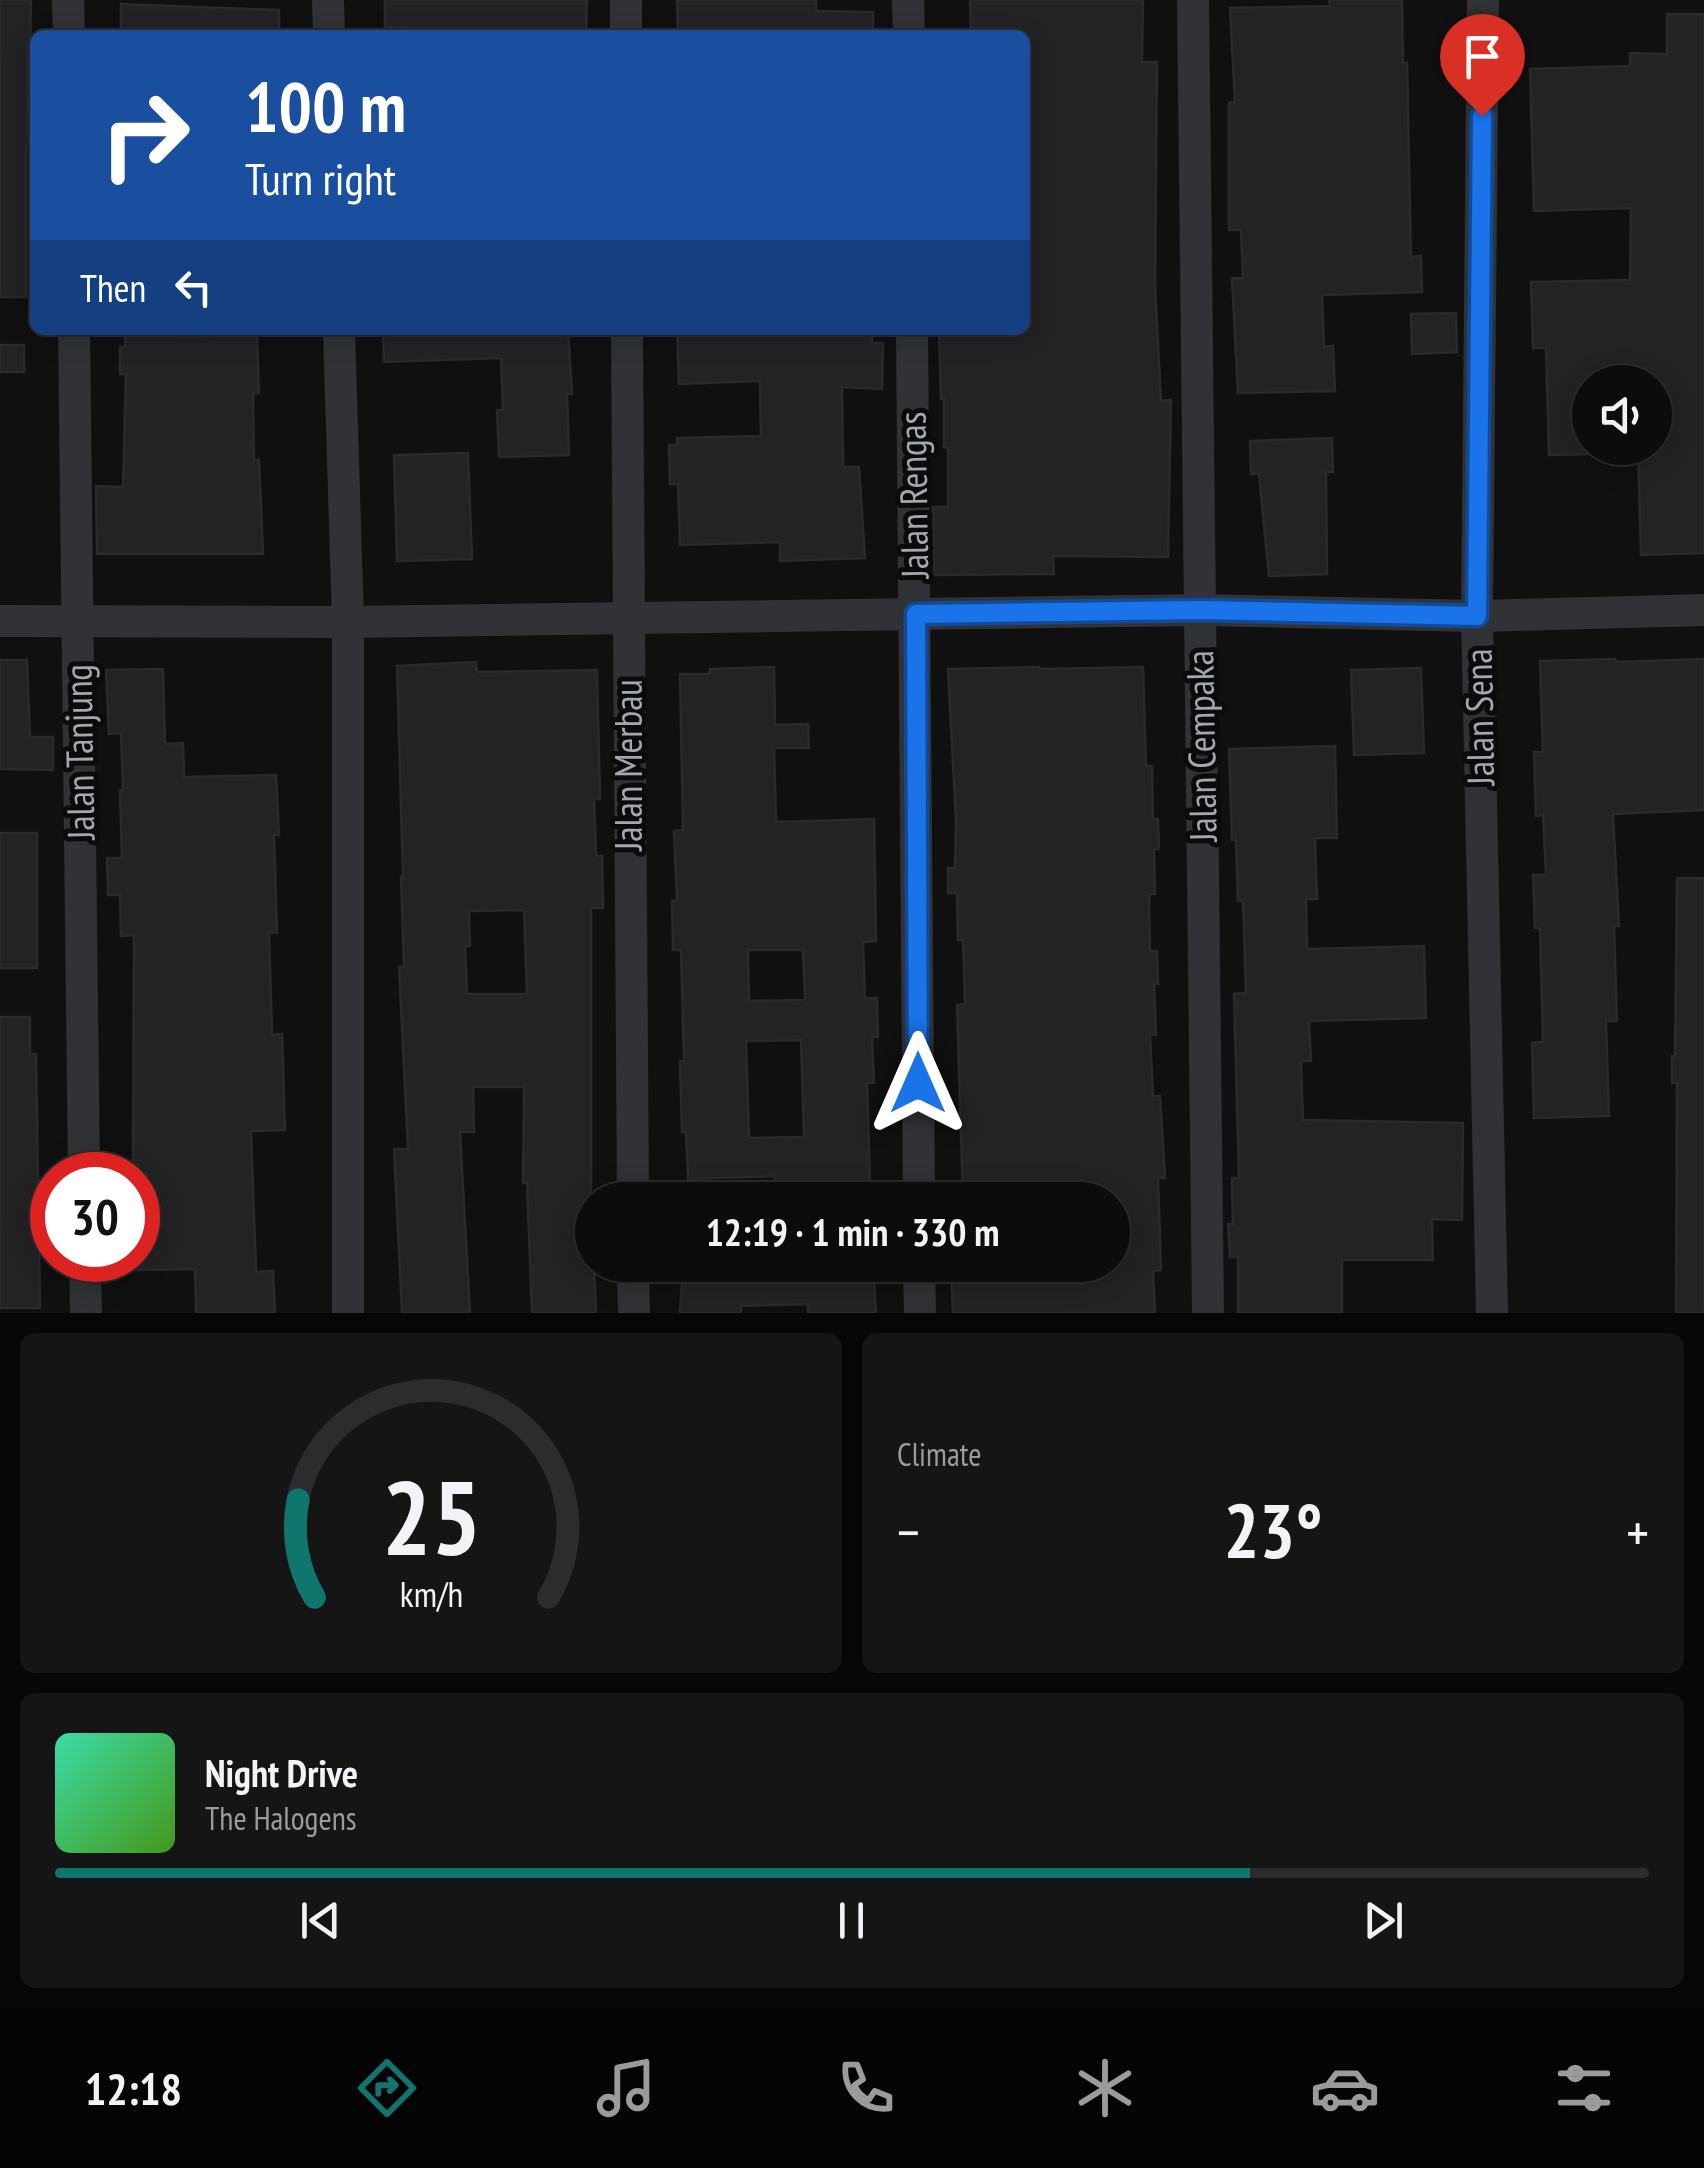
<!DOCTYPE html>
<html lang="en">
<head>
<meta charset="utf-8">
<style>
  :root { --surface:#0c0c0d; --page:#151516; --text:#f1f3f6; --muted:#9a9b9d; --line:#2c2c2e; --accent:#0f766e }
  body { margin:0; font-family:"PT Sans Narrow",sans-serif; background:var(--page); color:var(--text); height:100vh; display:flex; flex-direction:column; font-size:38px; white-space:nowrap }
  * { box-sizing:border-box; margin:0 }
  p { font-size:32px; color:var(--muted) }
  .icon { flex:none; width:55px; height:55px; fill:none; stroke:currentColor; stroke-width:2; stroke-linecap:round; stroke-linejoin:round }
  .map { position:relative; height:1313px; overflow:hidden }
  .side { display:flex; flex-direction:column; gap:20px; padding:20px; background:#070707; flex:1 }
  .side>* { flex:none }
  .hud { position:absolute; left:30px; top:30px; width:1000px; height:305px; border-radius:15px; box-shadow:0 5px 25px #0003,0 0 0 2px var(--line); background:#1a4fa0; color:#fff; overflow:hidden }
  .tools { position:absolute; left:1572px; top:365px; display:grid; gap:20px }
  .tools a { display:grid; place-items:center; width:100px; height:100px; border-radius:50%; background:var(--surface); box-shadow:0 5px 25px #0003,0 0 0 2px var(--line); font-size:50px }
  .speed { position:absolute; left:30px; top:1152px; display:flex; gap:20px; font-size:50px; font-weight:700; text-align:center }
  .speed>* { display:grid; place-content:center; width:130px; height:130px; border-radius:50%; background:var(--surface); box-shadow:0 5px 25px #0003,0 0 0 2px var(--line); line-height:1 }
  .speed .limit { border:15px solid #d22; background:#fff; color:#111 }
  .pin { position:absolute; display:grid; place-items:center; width:85px; height:85px; color:#fff; margin:-102px -42px; border-radius:50% 50% 50% 0; rotate:-45deg; box-shadow:0 0 10px #0007 }
  .pin .icon { rotate:45deg }
  .me { position:absolute; width:110px; margin:-55px; rotate:0deg; stroke-linejoin:round; filter:drop-shadow(0 0 8px #0008) }
  .turn { display:flex; align-items:center; gap:35px; height:210px; padding:0 50px; font-size:45px }
  .turn .icon { width:130px; height:130px; stroke-width:2.5 }
  .turn b { display:block; font-size:70px; line-height:85px }
  .then { display:flex; align-items:center; height:95px; padding:0 50px; background:#0003; gap:20px; font-size:38px }
  .big { font-size:75px; font-weight:800; line-height:1.1 }
  .side .widget { flex:1; display:flex; flex-direction:column; justify-content:center; gap:15px; min-width:0; padding:0 35px; border-radius:15px; background:var(--page) }
  .side .dial { align-items:center; gap:0 }
  .dial svg { height:260px; overflow:visible; fill:none; stroke:var(--line); stroke-width:7; stroke-linecap:round; text-anchor:middle }
  .dial text { fill:var(--text); stroke:none }
  .song { display:flex; align-items:center; gap:30px }
  .cover { width:120px; height:120px; border-radius:15px; background:linear-gradient(135deg,hsl(160 70% 55%),hsl(100 70% 35%)) }
  .played { height:10px; border-radius:5px; background:linear-gradient(90deg,var(--accent) 75%,var(--line) 75%) }
  .keys { display:flex; justify-content:space-around; direction:ltr }
  .heat { display:flex; justify-content:space-between; align-items:center; font-size:55px; direction:ltr }
  .side .tiles { flex:1; display:grid; gap:20px; grid-template-columns:1fr 1fr }
  .widget:last-child { grid-column:span 2 }
  .trip { position:absolute; left:575px; top:1182px; width:555px; height:100px; border-radius:50px; background:var(--surface); box-shadow:0 5px 25px #0003,0 0 0 2px var(--line); font-weight:800; line-height:100px; text-align:center }
  .dock { display:flex; height:160px; justify-content:space-around; align-items:center; background:#050505; color:var(--muted) }
  .dock .icon { width:70px; height:70px }
  .dock .selected { color:var(--accent) }
  .dock b { font-size:45px; color:var(--text) }
  .map>svg:first-child { display:block }
  .building { fill:#232325; stroke:#2a2a2d; stroke-width:2.5; fill-rule:evenodd }
  .lines { fill:none; stroke-linecap:round; stroke-linejoin:round }
  .minor { stroke:#313235; stroke-width:32 }
  .route-casing { stroke:#114b97; stroke-width:25 }
  .route { stroke:#1a73e8; stroke-width:18 }
  .labels { text-anchor:middle; stroke-width:10; stroke-linejoin:round; paint-order:stroke }
  .street-label { font-size:38px; fill:#a2a8b0; stroke:#0b0b0c }
</style>
</head>
<body>
<div class="map">
<svg width="1704" height="1313" viewBox="0 0 1704 1313">
  <rect width="100%" height="100%" fill="#101011"/>
  <g class="building">
    <polygon points="0,0 31,0 30,50 27,50 29,146 26,146 26,297 0,297"/>
    <polygon points="385,0 587,0 586,35 413,35 413,28 385,27"/>
    <polygon points="677,0 816,0 816,11 873,12 873,35 678,35"/>
    <polygon points="970,0 1143,0 1142,62 1157,62 1155,286 1161,401 1171,400 1168,557 1053,556 1054,574 934,575 933,507 948,507 948,448 944,447 944,399 941,399 939,330 1025,330 1025,35 971,35"/>
    <polygon points="1329,0 1402,0 1403,63 1407,63 1411,257 1421,256 1422,292 1322,295 1324,347 1333,346 1335,391 1238,393 1232,278 1243,278 1241,230 1229,230 1229,103 1235,102 1230,8 1330,6"/>
    <polygon points="121,4 279,10 279,35 121,31"/>
    <polygon points="1667,14 1704,14 1704,553 1641,555 1638,448 1655,448 1655,382 1590,382 1590,454 1549,455 1546,348 1533,348 1531,282 1630,280 1631,208 1534,211 1530,69 1630,66 1630,53 1667,54"/>
    <polygon points="1456,313 1457,352 1412,354 1411,314"/>
    <polygon points="125,330 178,330 178,337 257,335 259,393 253,393 254,460 259,460 263,554 97,554 96,486 123,487 126,374 120,374 120,347 125,347"/>
    <polygon points="383,330 568,330 572,394 567,394 569,455 499,457 497,410 503,410 501,358 384,362"/>
    <polygon points="677,330 872,330 872,343 883,343 882,389 842,387 843,467 859,467 865,558 780,561 780,542 680,545 678,484 670,484 669,445 677,445 677,438 761,436 760,381 679,384"/>
    <rect x="0" y="345" width="24" height="27"/>
    <polygon points="1332,438 1333,472 1326,472 1327,574 1269,576 1259,474 1251,474 1250,441"/>
    <polygon points="468,453 472,559 397,561 394,455"/>
    <polygon points="1615,659 1616,662 1704,659 1704,810 1613,814 1619,926 1614,926 1617,1021 1606,1021 1609,1116 1534,1118 1532,1043 1543,1042 1540,928 1535,928 1533,875 1546,875 1543,815 1536,816 1534,752 1543,752 1540,661"/>
    <polygon points="0,660 27,660 30,737 53,737 53,770 0,769"/>
    <path d="M476 662 477 672 597 670 600 799H594L596 856H602L603 908H591V1196L596 1313H532L527 1183H523L524 1087H473L474 1132H460L470 1313H402L394 1149H408L399 967H404L401 877H403L397 666ZM524 910 527 994H467L465 946H470L469 911Z"/>
    <path d="M774 667 775 725 808 724 809 748H774L776 822 874 819 876 941 863 942 865 998H877L878 1037H872L874 1083H867L870 1183 775 1186V1176L688 1179 686 1132H682L680 1061H684L681 950H673L672 901H677L674 831 683 830 680 674H709L710 669ZM748 950H803L805 1000 749 1001ZM801 1040 804 1137 749 1138 746 1041Z"/>
    <polygon points="1039,667 1039,669 1143,667 1146,766 1152,766 1153,819 1158,819 1159,849 1154,849 1155,894 1149,894 1150,951 1157,951 1158,984 1154,984 1156,1035 1150,1035 1153,1096 1160,1096 1165,1178 1158,1178 1161,1270 1153,1271 1155,1313 953,1313 951,1270 1112,1265 1112,1200 963,1200 957,1005 965,1004 963,940 958,940 957,893 948,893 948,868 955,868 956,821 948,669"/>
    <polygon points="1421,668 1424,753 1354,755 1351,670"/>
    <polygon points="163,669 165,744 183,743 184,777 276,775 279,835 274,835 277,933 269,933 272,1035 282,1034 285,1130 251,1131 256,1272 273,1271 275,1313 196,1313 195,1269 138,1270 138,1175 133,1175 134,935 121,936 120,895 108,895 107,858 122,858 120,790 123,790 121,733 109,734 106,670"/>
    <polygon points="1335,746 1337,838 1315,838 1317,899 1306,899 1307,949 1424,946 1426,1018 1309,1021 1311,1061 1301,1061 1303,1120 1463,1123 1462,1220 1432,1219 1433,1260 1342,1260 1342,1313 1238,1313 1238,1257 1230,1257 1228,1224 1233,1224 1232,1178 1239,1178 1234,994 1246,993 1243,901 1238,901 1236,840 1232,840 1229,749"/>
    <rect x="0" y="833" width="37" height="135"/>
    <polygon points="1677,878 1704,878 1704,1313 1676,1313 1677,1083 1672,1083 1672,1056 1675,1056"/>
    <polygon points="0,1017 30,1017 30,1054 36,1054 40,1308 0,1308"/>
    <polygon points="683,1265 873,1265 876,1313 808,1313 808,1304 741,1306 741,1313 680,1313"/>
  </g>
  <g class="lines">
    <g class="minor">
      <polyline points="68,0 69,35"/>
      <polyline points="328,0 329,35"/>
      <polyline points="626,0 626,35"/>
      <polyline points="908,0 909,35"/>
      <polyline points="1193,0 1208,1313"/>
      <polyline points="1483,0 1477,616 1492,1313"/>
      <polyline points="74,330 84,1175"/>
      <polyline points="339,330 348,622 348,1313"/>
      <polyline points="627,330 633,1200"/>
      <polyline points="912,330 919,1200"/>
      <polyline points="0,621 348,622 1200,610 1477,616 1704,610"/>
      <polyline points="85,1260 86,1313"/>
      <polyline points="633,1265 634,1313"/>
      <polyline points="919,1265 920,1313"/>
    </g>
  </g>
  <g class="lines">
    <defs>
      <polyline id="route" points="918,1083 916,614 1200,610 1477,616 1482,116"/>
    </defs>
    <use href="#route" class="route-casing"/>
    <use href="#route" class="route"/>
  </g>
  <g class="labels">
    <g class="street-label">
      <text transform="translate(914 495) rotate(-91)" y="13">Jalan Rengas</text>
      <text transform="translate(1480 717) rotate(-91)" y="13">Jalan Sena</text>
      <text transform="translate(1202 746) rotate(-91)" y="13">Jalan Cempaka</text>
      <text transform="translate(80 752) rotate(-91)" y="13">Jalan Tanjung</text>
      <text transform="translate(629 765) rotate(-90)" y="13">Jalan Merbau</text>
    </g>
  </g>
</svg>
<div class="tools">
<a><svg class="icon" aria-label="sound" viewBox="0 0 24 24"><path d="M4 9h4l5-4v14l-5-4H4zM17 9q2 3 0 6"/></svg></a>
</div>
<div class="speed"><div class="limit">30</div></div>
<div class="pin" style="left:1482px;top:116px;background:#d93025"><svg class="icon" aria-label="arrive" viewBox="0 0 24 24"><path d="M6 21V4h12l-3 4 3 4H6"/></svg></div>
<svg class="me" style="left:918px;top:1083px" viewBox="-20 -20 40 40"><path d="M0-17L14 15 0 8-14 15z" fill="#1a73e8" stroke="#fff" stroke-width="4"/></svg>
<div class="trip">12:19 · 1 min · 330 m</div>
<div class="hud">
<div class="turn"><svg class="icon" aria-label="right" viewBox="0 0 24 24"><path d="M7 20v-9h11M14 6l5 5-5 5"/></svg><div><b>100 m</b>Turn right</div></div>
<div class="then">Then<svg class="icon" aria-label="left" viewBox="0 0 24 24"><path d="M17 20v-9H6M10 6l-5 5 5 5"/></svg></div>
</div>
</div>
<section class="side">
<div class="tiles">
<div class="widget dial"><svg viewBox="0 0 100 80">
<path d="M14 69A42 42 0 1 1 86 69"/>
<path d="M14 69A42 42 0 0 1 9 39" stroke="#0f766e"/>
<text x="50" y="56" font-size="32" font-weight="700">25</text>
<text x="50" y="72" font-size="11">km/h</text>
</svg></div>
<div class="widget"><p>Climate</p>
<div class="heat"><a>−</a><b class="big">23°</b><a>+</a></div>
</div>
<div class="widget">
<div class="song"><i class="cover"></i><div><b>Night Drive</b><p>The Halogens</p></div></div>
<div class="played"></div>
<div class="keys"><svg class="icon" aria-label="previous" viewBox="0 0 24 24"><path d="M18 5L8 12l10 7zM5 5v14"/></svg><svg class="icon" aria-label="pause" viewBox="0 0 24 24"><path d="M8 5v14M16 5v14"/></svg><svg class="icon" aria-label="next" viewBox="0 0 24 24"><path d="M6 5l10 7-10 7zM19 5v14"/></svg></div>
</div>
</div>
</section>
<nav class="dock">
<b>12:18</b>
<svg class="icon selected" aria-label="directions" viewBox="0 0 24 24"><path d="M12 3l9 9-9 9-9-9zM9 14v-3h6M13 9l2 2-2 2"/></svg>
<svg class="icon" aria-label="music" viewBox="0 0 24 24"><path d="M9 18V5l10-2v13"/><circle cx="6" cy="18" r="3"/><circle cx="16" cy="16" r="3"/></svg>
<svg class="icon" aria-label="phone" viewBox="0 0 24 24"><path d="M5 4h4l2 5-3 2q2 4 5 5l2-3 5 2v4C11 20 4 13 5 4z"/></svg>
<svg class="icon" aria-label="climate" viewBox="0 0 24 24"><path d="M12 3v18M4 7l16 10M4 17L20 7"/></svg>
<svg class="icon" aria-label="car" viewBox="0 0 24 24"><path d="M5 17H2v-5l4-1 3-4h7l3 4 3 1v5h-3M9 17h6M6 11h13"/><circle cx="7" cy="17" r="2"/><circle cx="17" cy="17" r="2"/></svg>
<svg class="icon" aria-label="filters" viewBox="0 0 24 24"><path d="M4 7h16M4 17h16"/><circle cx="9" cy="7" r="2"/><circle cx="15" cy="17" r="2"/></svg>
</nav>
</body>
</html>
